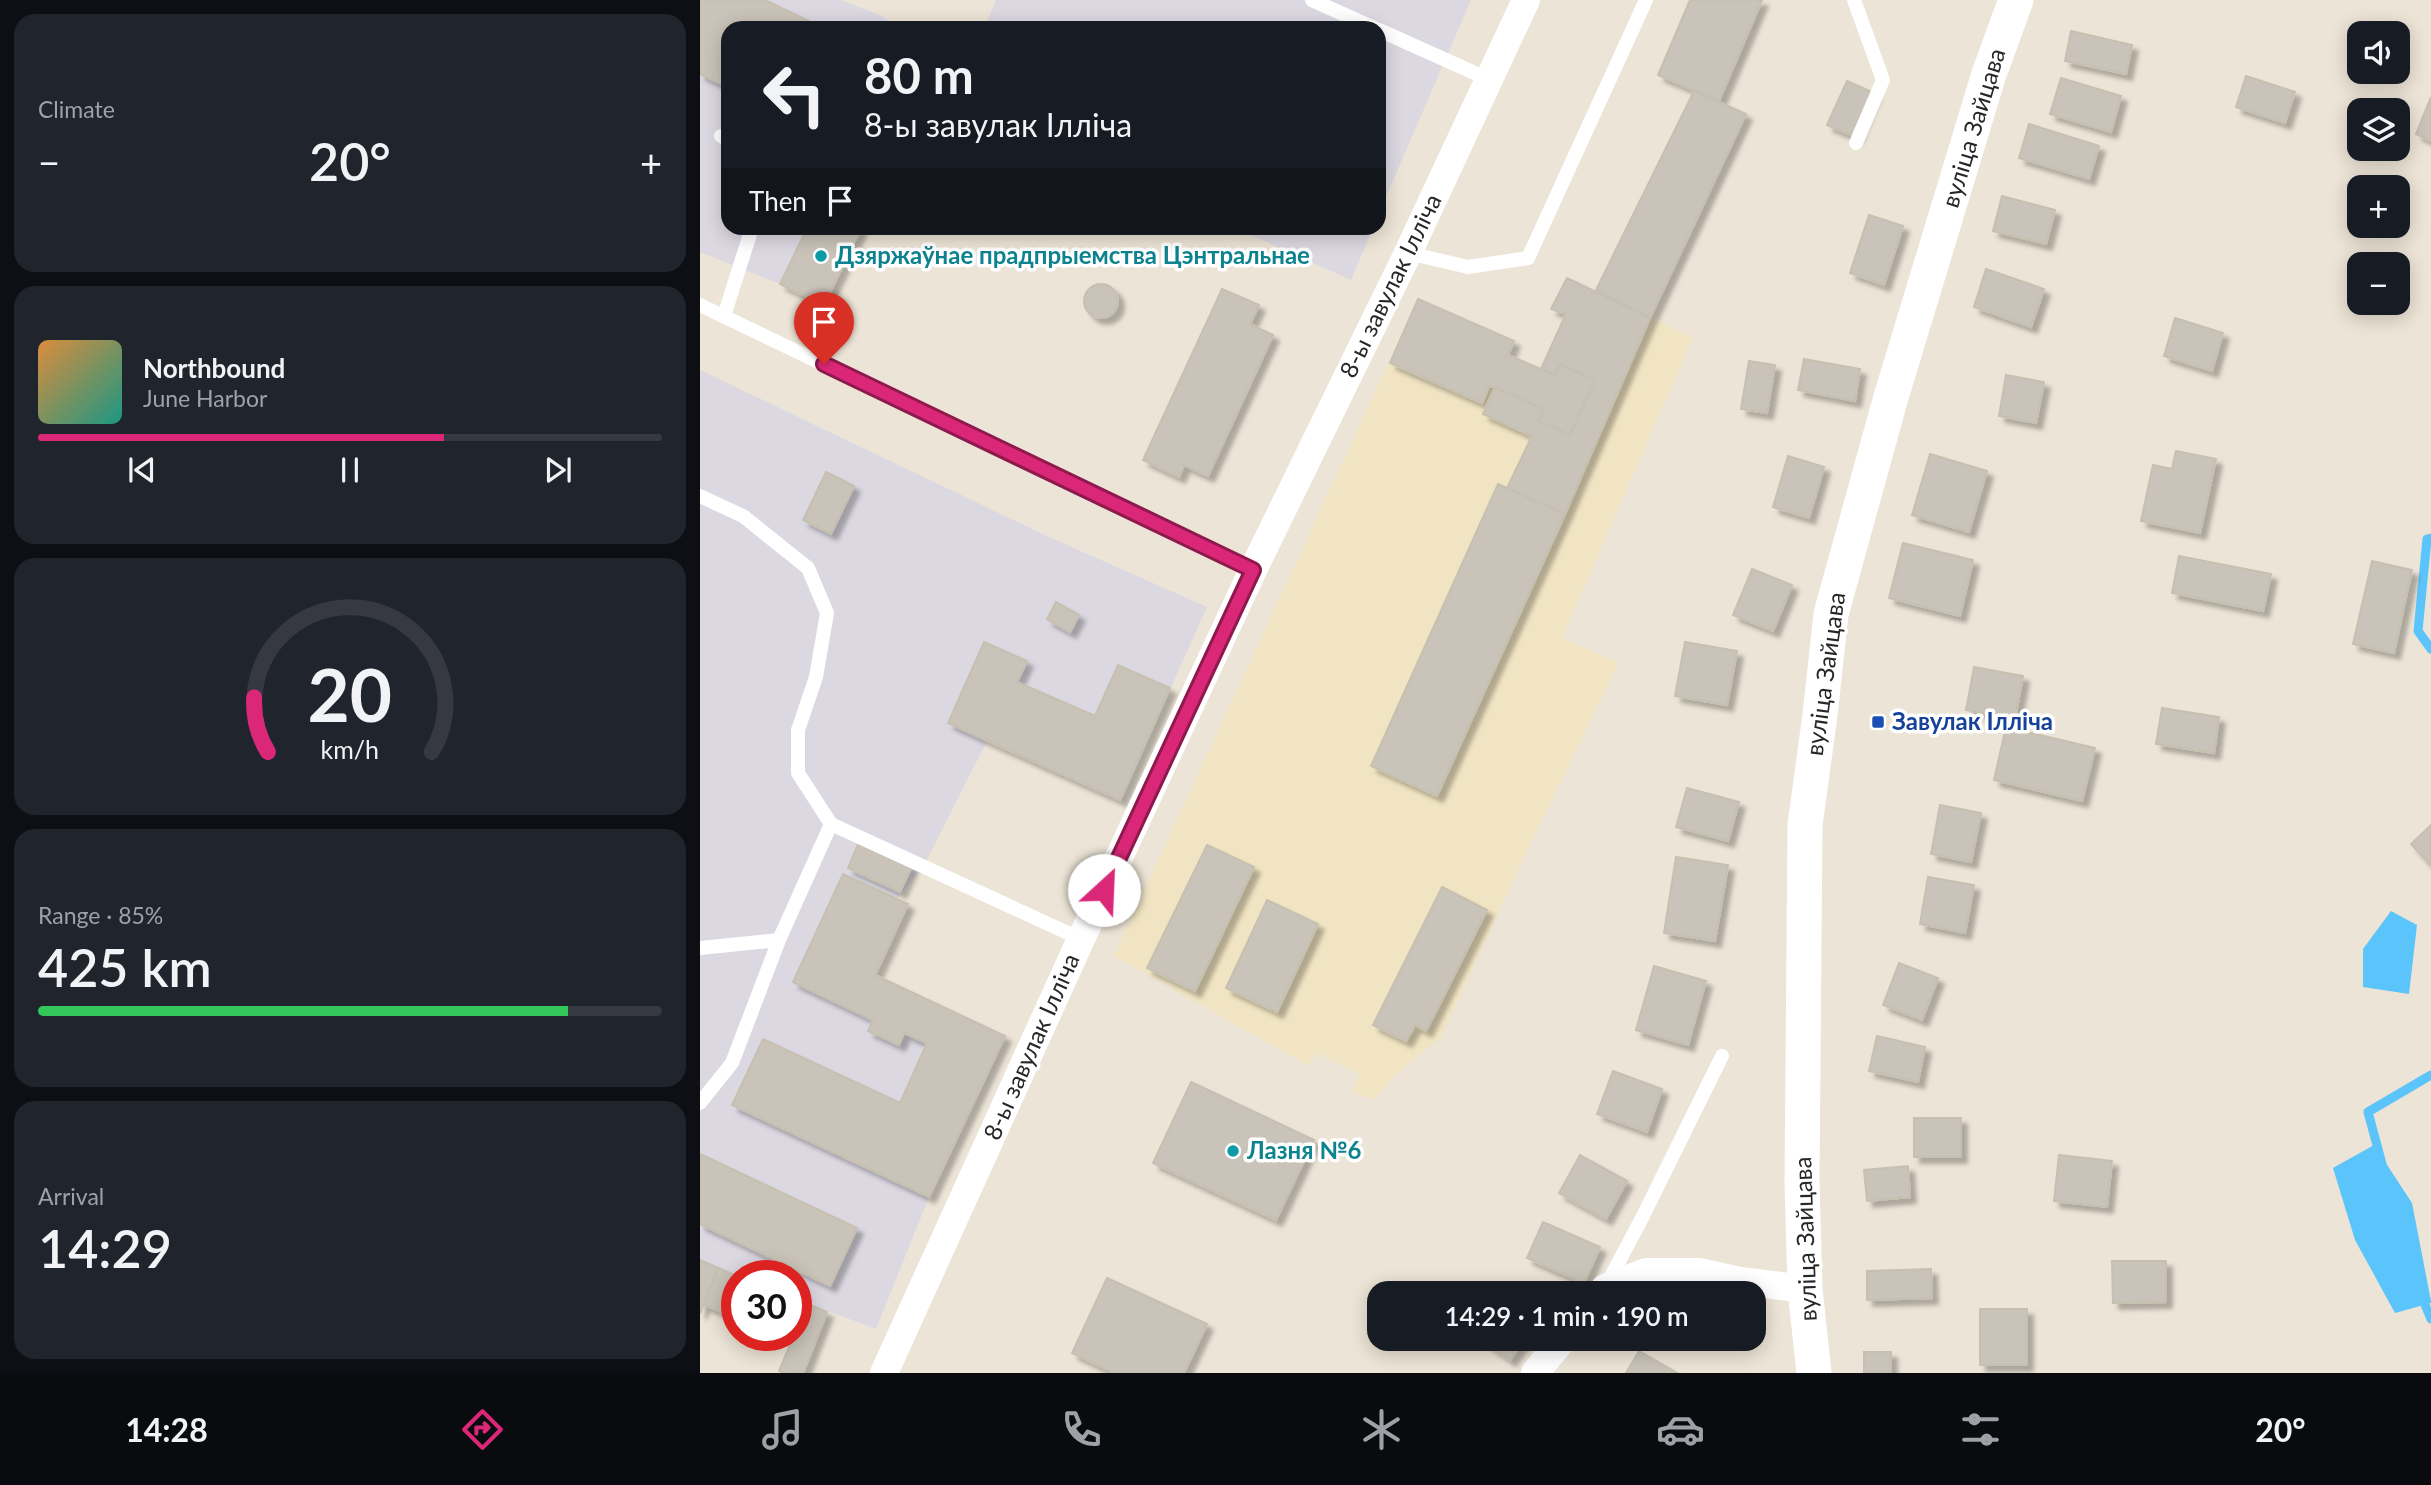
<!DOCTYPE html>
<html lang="en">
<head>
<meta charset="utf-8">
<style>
  :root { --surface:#171b24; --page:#20242c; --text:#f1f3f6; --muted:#9ea1a6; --line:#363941; --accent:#db2777 }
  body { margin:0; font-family:Lato,sans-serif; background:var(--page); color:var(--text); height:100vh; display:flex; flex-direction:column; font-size:26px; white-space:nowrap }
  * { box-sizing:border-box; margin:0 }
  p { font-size:23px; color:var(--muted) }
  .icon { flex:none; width:38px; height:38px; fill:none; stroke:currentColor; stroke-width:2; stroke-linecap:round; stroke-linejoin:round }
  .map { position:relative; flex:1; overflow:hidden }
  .drawer { display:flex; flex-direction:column; gap:14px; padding:14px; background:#0d0f14; width:700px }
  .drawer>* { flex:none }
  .guide { position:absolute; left:21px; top:21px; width:665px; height:214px; border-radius:21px; box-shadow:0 4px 18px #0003; background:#171b24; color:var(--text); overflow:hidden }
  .controls { position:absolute; left:1647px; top:21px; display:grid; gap:14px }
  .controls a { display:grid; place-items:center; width:63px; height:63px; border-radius:14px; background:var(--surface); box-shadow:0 4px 18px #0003; font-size:35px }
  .speed { position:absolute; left:21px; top:1260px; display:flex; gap:14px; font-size:35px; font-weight:700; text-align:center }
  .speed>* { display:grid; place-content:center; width:91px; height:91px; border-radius:50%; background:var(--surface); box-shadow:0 4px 18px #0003; line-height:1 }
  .speed .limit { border:10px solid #d22; background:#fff; color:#111 }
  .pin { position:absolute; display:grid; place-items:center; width:60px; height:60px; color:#fff; margin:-72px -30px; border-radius:50% 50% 50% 0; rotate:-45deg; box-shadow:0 0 7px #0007 }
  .pin .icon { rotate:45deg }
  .me { position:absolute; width:77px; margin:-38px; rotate:25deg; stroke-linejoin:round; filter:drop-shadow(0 0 5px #0008) }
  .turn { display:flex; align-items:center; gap:24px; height:147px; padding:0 28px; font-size:32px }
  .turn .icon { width:91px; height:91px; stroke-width:2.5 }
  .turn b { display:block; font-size:49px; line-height:60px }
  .then { display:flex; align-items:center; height:66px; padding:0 28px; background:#0003; gap:14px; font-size:26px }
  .big { font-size:52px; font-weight:600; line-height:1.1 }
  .drawer .tile { flex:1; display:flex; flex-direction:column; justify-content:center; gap:10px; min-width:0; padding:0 24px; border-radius:21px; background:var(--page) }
  .drawer .dial { align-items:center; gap:0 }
  .dial svg { height:182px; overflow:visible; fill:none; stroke:var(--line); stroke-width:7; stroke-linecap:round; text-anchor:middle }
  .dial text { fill:var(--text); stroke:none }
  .song { display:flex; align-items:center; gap:21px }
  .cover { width:84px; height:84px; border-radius:10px; background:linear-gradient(135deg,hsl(30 70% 55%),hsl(170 70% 35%)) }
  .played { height:7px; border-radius:4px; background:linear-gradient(90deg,var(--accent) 65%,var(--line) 65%) }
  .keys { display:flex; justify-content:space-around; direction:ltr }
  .heat { display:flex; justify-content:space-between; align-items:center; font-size:38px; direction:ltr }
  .charge { height:10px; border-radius:5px; background:linear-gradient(90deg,#34c759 85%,var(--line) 0) }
  .trip { position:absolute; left:667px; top:1281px; width:399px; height:70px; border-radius:21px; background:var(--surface); box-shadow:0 4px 18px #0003; font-weight:600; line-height:70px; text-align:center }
  .menu { display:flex; height:112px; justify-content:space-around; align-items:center; background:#090b0e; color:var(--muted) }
  .menu .icon { width:49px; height:49px }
  .menu .current { color:var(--accent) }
  .menu b { font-size:32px; color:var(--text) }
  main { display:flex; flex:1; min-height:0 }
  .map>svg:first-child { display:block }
  .industrial { fill:#dcd8e2 }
  .education { fill:#f0e4c2 }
  .water { fill:#5bc5fb }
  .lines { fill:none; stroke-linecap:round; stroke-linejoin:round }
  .stream { stroke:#5bc5fb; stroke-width:9 }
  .building { fill:#c9c3b9; stroke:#c6c0b0; stroke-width:2; filter:url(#shadow) }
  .service { stroke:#fff; stroke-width:14 }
  .minor { stroke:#fff; stroke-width:28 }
  .tertiary { stroke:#fff; stroke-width:35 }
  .route-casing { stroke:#8e194d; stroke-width:18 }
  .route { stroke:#db2777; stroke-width:12 }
  .culture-dot { fill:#0f9aa8; stroke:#fff; stroke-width:2.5 }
  .transit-dot { fill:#1a4fb4; stroke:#fff; stroke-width:2.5 }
  .labels { text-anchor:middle; stroke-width:7; stroke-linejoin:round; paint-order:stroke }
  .street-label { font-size:24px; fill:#272727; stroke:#fff }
  .culture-label { font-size:24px; font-weight:bold; fill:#0d838f; stroke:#fff; text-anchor:start }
  .transit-label { font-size:24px; font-weight:bold; fill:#164399; stroke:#fff; text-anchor:start }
</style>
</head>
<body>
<main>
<section class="drawer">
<div class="tile"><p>Climate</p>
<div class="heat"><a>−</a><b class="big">20°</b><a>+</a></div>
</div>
<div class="tile">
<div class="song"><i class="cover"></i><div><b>Northbound</b><p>June Harbor</p></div></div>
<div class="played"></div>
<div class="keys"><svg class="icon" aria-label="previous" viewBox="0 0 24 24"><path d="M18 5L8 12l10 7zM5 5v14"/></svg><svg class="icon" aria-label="pause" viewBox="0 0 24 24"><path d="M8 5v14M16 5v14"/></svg><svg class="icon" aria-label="next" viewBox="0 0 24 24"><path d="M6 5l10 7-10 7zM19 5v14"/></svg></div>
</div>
<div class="tile dial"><svg viewBox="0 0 100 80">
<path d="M14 69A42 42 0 1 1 86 69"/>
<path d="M14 69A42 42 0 0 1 8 45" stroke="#db2777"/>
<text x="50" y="56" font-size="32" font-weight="700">20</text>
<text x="50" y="72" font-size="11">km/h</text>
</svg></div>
<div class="tile"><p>Range · 85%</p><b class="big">425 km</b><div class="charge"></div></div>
<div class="tile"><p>Arrival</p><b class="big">14:29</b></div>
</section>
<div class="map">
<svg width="1731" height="1373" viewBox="0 0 1731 1373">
  <defs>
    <filter id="shadow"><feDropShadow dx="6" dy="6" stdDeviation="2" flood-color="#0004"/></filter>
  </defs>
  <rect width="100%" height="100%" fill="#ece4d6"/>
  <g class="industrial">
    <polygon points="0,0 141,0 182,16 198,28 28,28 28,228 161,228 124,305 80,284 0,252"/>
    <polygon points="296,0 771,0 679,213 679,28 284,28"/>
    <polygon points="535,228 673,228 651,280"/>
    <polygon points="0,370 349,537 507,607 420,800 287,741 223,867 197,898 208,904 175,975 305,1036 229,1197 176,1329 96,1299 96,1276 37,1276 0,1260"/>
  </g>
  <polygon class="education" points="867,278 993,337 862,638 919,663 831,842 741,1037 691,1079 674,1100 651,1091 660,1074 615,1053 609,1066 414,956 718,299 814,341 808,355 841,369 866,315 851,309"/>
  <g class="water">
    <polygon points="1691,911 1717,925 1709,994 1663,987 1663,949"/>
    <polygon points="1674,1145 1712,1203 1731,1301 1731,1303 1695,1313 1655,1240 1633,1168"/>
  </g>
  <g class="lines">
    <g class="stream">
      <polyline points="1731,538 1727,539 1718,631 1731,649"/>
      <polyline points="1682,1164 1668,1112 1731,1075"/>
      <polyline points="1721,1295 1731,1319"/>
    </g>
  </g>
  <g class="building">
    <polygon points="0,0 65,0 123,28 28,28 28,87 0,74"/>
    <polygon points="990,0 1062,0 1019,101 958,75"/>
    <polygon points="1371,31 1432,45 1426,74 1365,61"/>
    <polygon points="1546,76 1595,92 1585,123 1536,107"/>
    <polygon points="1361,78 1421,96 1411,132 1350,114"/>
    <polygon points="1147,81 1174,93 1156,137 1127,125"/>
    <polygon points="994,91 1046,114 950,318 896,290"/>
    <polygon points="1731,97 1731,141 1716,134"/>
    <polygon points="1329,124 1399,146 1389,179 1319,158"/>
    <polygon points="1302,196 1355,210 1346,244 1293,231"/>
    <polygon points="1169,215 1203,226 1184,285 1150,273"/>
    <polygon points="107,228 161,228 124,305 80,284"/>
    <polygon points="1286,269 1344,289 1331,327 1274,307"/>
    <polygon points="867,278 950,318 865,514 807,488 832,436 783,414 795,387 844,409 839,421 870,435 895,380 860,364 855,375 841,369 866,314 851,309"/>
    <circle cx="401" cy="301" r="17"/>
    <polygon points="522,289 559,305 550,324 573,335 508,476 484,465 479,477 443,460"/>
    <polygon points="718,299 814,341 808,355 855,375 860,364 895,380 870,435 839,421 844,409 795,387 789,386 782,403 690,363"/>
    <polygon points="1475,318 1523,333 1512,371 1464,356"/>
    <polygon points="1104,359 1160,369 1155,401 1098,390"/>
    <polygon points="1049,361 1075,365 1067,413 1041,409"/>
    <polygon points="1306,375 1344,382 1336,423 1299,416"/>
    <polygon points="1476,451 1516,459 1500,533 1441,521 1453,465 1472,469"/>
    <polygon points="1230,454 1287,471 1269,532 1212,515"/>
    <polygon points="1088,456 1124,467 1109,518 1073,507"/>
    <polygon points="126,472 154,486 131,534 103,520"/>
    <polygon points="798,484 865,514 737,796 671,766"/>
    <polygon points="1203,543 1273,560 1260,616 1189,598"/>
    <polygon points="1479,556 1571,574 1563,611 1472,593"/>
    <polygon points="1672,561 1712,570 1694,653 1653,644"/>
    <polygon points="1052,569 1092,585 1073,631 1033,615"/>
    <polygon points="356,602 379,615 370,632 347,619"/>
    <polygon points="284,642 327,661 317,682 395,716 418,665 470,688 420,800 248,723"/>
    <polygon points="985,642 1037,651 1027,705 975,696"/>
    <polygon points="1274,667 1323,676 1315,719 1266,710"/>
    <polygon points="1462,708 1519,717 1514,753 1456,744"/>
    <polygon points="1306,727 1395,748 1382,801 1294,780"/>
    <polygon points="987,788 1039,802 1028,841 976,827"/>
    <polygon points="1240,805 1281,813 1271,862 1231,854"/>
    <polygon points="1731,825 1731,866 1711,844"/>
    <polygon points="159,842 212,866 200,892 148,868"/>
    <polygon points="507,845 554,867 495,991 447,968"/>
    <polygon points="976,857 1028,865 1015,941 964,933"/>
    <polygon points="143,874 208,904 175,975 305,1036 229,1197 32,1105 63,1039 200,1103 227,1043 204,1033 199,1045 168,1031 173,1020 93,982"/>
    <polygon points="1228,877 1274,885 1265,933 1220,924"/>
    <polygon points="742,887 787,910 726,1031 715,1025 706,1041 673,1025"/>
    <polygon points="567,900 618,924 577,1012 526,988"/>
    <polygon points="1199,963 1238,978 1222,1020 1183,1005"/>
    <polygon points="954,966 1006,981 988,1045 936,1030"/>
    <polygon points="1177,1036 1225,1047 1218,1082 1169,1071"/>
    <polygon points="913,1071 962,1089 947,1132 897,1114"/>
    <polygon points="491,1082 614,1140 576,1220 453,1163"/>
    <rect x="1214" y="1118" width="47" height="39"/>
    <polygon points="0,1154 157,1228 130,1286 0,1224"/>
    <polygon points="880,1155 927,1181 906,1219 859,1193"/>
    <polygon points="1359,1155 1412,1161 1407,1207 1354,1201"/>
    <polygon points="1208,1166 1210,1197 1167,1201 1164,1170"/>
    <polygon points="843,1222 900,1247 884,1283 827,1258"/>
    <polygon points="0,1260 18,1268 0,1314"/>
    <polygon points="1412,1261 1466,1261 1466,1302 1413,1303"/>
    <polygon points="18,1268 37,1276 37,1318 4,1305"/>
    <polygon points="1231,1269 1232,1298 1167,1300 1167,1271"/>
    <polygon points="407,1278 507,1324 484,1373 415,1373 372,1353"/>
    <polygon points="96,1299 127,1312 103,1373 84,1373 79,1371 92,1340 80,1335 96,1335"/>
    <rect x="1280" y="1309" width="47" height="56"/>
    <polygon points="780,1339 825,1339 810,1360"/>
    <polygon points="939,1351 977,1373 926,1373"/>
    <rect x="1164" y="1352" width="27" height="21"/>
  </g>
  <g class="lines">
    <g class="service">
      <polyline points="612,0 674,28"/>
      <polyline points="1154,0 1183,80 1156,143"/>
      <polyline points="679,30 788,79"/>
      <polyline points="21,136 28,140"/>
      <polyline points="708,253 768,267 828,258 946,0"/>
      <polyline points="0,305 553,570"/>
      <polyline points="24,316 52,228"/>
      <polyline points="0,496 43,516 108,568 127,613 116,677 98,730 98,773 131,824 381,939"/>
      <polyline points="0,948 79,940"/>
      <polyline points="0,1103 32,1063 79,940 131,824"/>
      <polyline points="907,1284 942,1218 1022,1056"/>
    </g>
    <g class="minor">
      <polyline points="901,1293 905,1288 946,1272 999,1272 1040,1281 1105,1289"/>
      <polyline points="184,1373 381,939 553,570 708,253 826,0"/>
      <polyline points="835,1373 863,1339"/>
    </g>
    <polyline class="tertiary" points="1114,1373 1105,1289 1102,1183 1105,825 1120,715 1131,614 1191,397 1289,74 1316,0"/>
  </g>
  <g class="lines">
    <defs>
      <polyline id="route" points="124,364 553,570 404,890"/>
    </defs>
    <use href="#route" class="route-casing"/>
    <use href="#route" class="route"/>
  </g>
  <g class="culture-dot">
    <circle cx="121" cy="256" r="7"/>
    <circle cx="533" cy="1151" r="7"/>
  </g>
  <rect class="transit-dot" x="1171" y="715" width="14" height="14" rx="3.5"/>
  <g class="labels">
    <g class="street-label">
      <text transform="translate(1274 128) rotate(-73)" y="8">вуліца Зайцава</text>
      <text transform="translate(691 286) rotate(-64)" y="8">8-ы завулак Ілліча</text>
      <text transform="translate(1126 674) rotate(-82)" y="8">вуліца Зайцава</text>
      <text transform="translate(332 1047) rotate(-66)" y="8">8-ы завулак Ілліча</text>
      <text transform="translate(1106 1239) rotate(-92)" y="8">вуліца Зайцава</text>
    </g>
    <g class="culture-label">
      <text x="135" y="264">Дзяржаўнае прадпрыемства Цэнтральнае</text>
      <text x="547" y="1159">Лазня №6</text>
    </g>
    <g class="transit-label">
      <text x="1192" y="730">Завулак Ілліча</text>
    </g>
  </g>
</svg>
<div class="controls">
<a><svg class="icon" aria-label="sound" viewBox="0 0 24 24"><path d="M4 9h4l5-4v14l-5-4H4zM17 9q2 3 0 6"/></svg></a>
<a><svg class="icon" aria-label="layers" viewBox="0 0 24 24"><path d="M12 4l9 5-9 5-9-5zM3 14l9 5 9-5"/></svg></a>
<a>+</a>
<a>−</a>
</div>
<div class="speed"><div class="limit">30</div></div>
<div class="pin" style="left:124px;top:364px;background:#d93025"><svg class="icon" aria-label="arrive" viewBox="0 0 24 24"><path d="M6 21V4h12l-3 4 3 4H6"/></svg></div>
<svg class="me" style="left:404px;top:890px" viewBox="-20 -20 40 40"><circle r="19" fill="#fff"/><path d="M0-13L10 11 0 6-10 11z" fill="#db2777"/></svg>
<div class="trip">14:29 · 1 min · 190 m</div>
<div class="guide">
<div class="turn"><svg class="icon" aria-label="left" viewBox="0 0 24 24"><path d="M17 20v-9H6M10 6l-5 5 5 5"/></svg><div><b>80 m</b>8-ы завулак Ілліча</div></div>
<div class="then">Then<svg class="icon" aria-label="arrive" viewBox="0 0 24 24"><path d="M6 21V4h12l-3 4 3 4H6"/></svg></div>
</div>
</div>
</main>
<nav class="menu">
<b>14:28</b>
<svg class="icon current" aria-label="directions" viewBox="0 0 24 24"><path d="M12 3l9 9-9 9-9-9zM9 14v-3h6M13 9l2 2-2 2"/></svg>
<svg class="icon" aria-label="music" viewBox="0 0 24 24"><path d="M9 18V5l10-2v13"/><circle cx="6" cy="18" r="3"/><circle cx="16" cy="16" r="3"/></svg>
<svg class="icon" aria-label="phone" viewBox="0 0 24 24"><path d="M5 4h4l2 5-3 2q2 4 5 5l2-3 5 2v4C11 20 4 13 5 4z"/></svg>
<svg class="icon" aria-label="climate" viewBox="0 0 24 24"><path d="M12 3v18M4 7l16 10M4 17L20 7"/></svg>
<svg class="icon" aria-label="car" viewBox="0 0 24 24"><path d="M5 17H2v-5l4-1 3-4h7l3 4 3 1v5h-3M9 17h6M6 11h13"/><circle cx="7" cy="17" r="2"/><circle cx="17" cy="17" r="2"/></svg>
<svg class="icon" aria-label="filters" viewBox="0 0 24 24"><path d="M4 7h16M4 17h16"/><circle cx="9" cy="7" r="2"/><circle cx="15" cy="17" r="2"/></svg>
<b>20°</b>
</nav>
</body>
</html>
